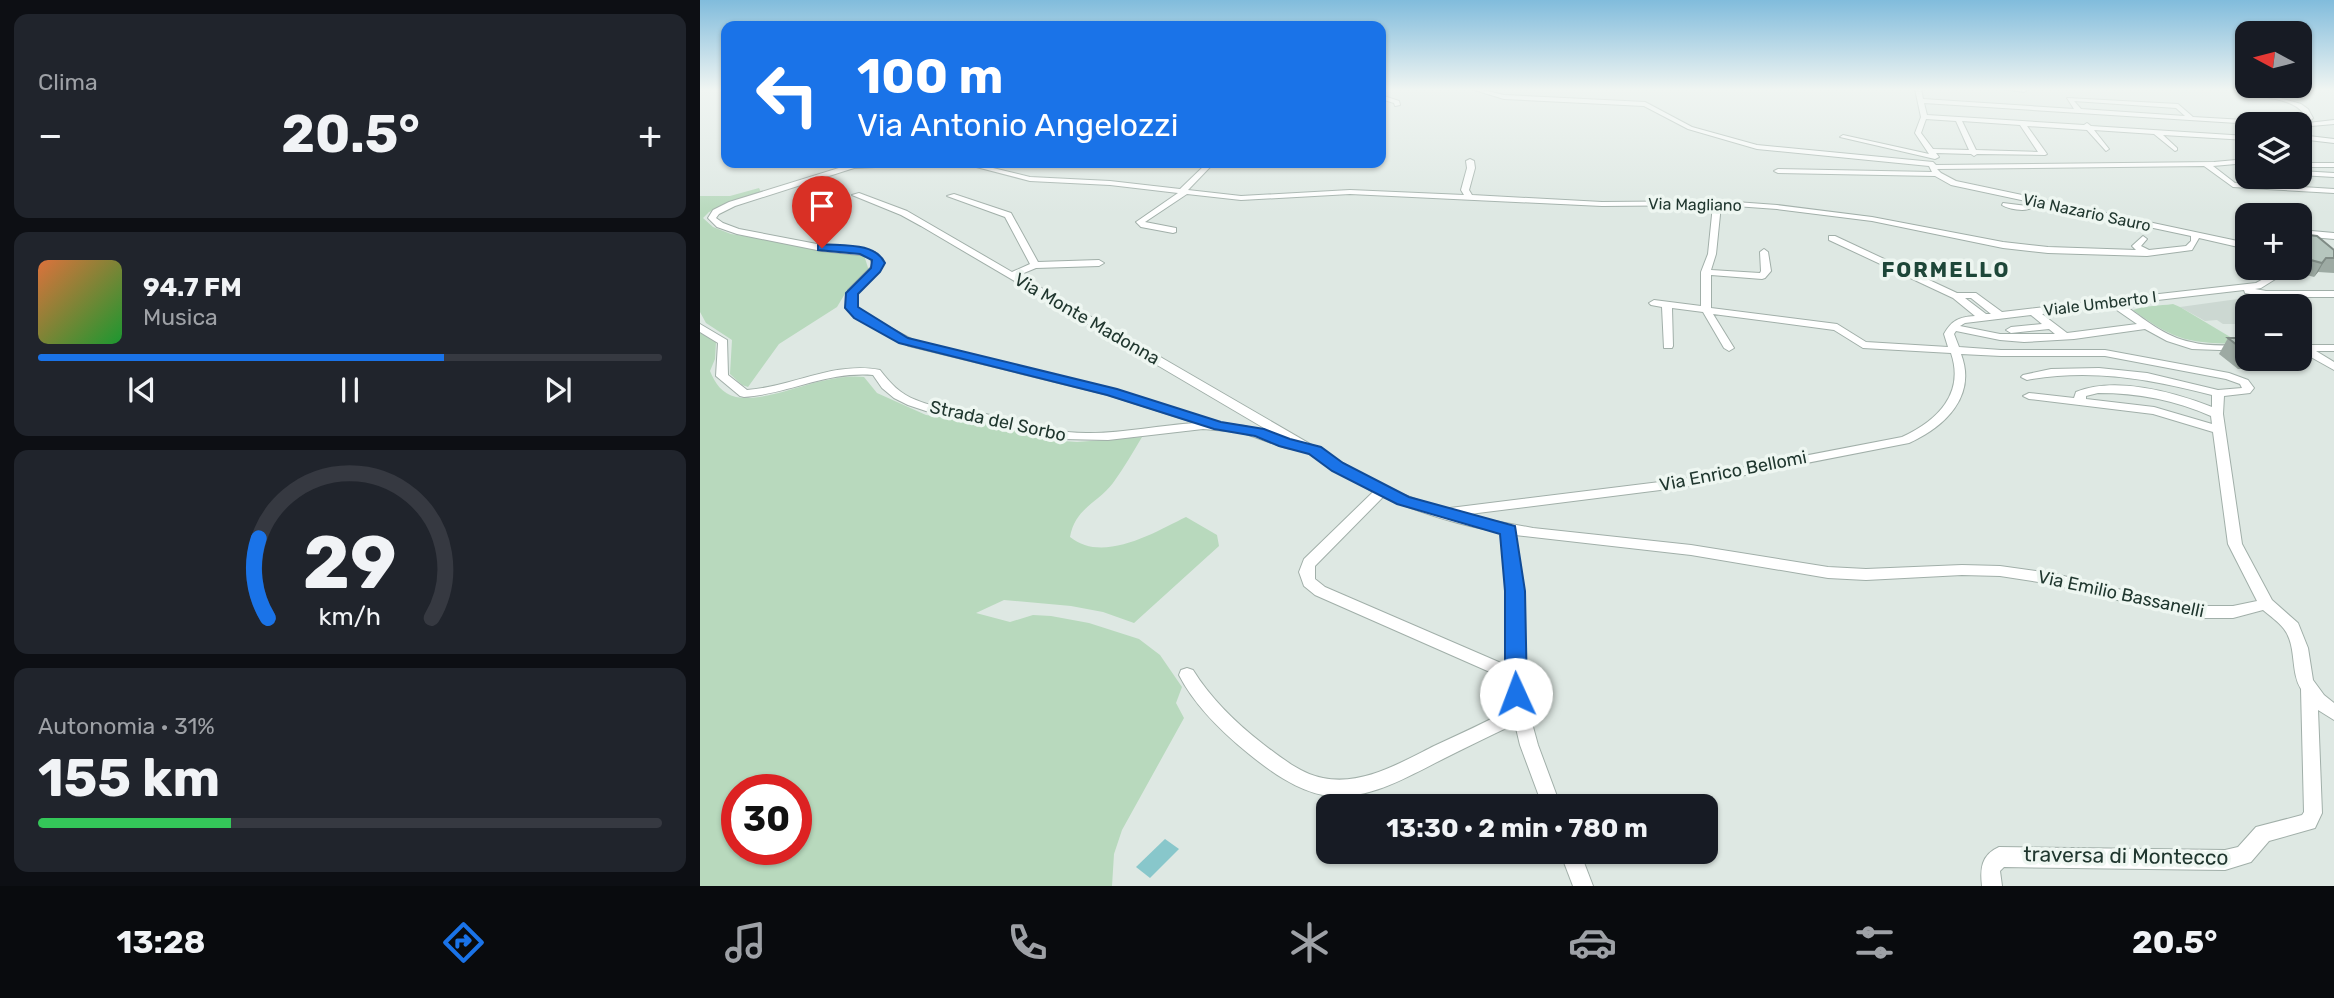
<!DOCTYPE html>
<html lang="it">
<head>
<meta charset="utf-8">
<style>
  :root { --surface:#171b24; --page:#20242c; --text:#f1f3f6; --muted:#9ea1a6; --line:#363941; --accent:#1a73e8 }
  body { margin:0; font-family:Rubik,sans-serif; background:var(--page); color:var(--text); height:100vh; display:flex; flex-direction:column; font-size:26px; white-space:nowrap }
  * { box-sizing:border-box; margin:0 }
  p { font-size:23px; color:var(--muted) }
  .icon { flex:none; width:38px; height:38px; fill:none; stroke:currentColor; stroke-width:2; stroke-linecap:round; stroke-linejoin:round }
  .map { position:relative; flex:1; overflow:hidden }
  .drawer { display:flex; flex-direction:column; gap:14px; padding:14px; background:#0d0f14; width:700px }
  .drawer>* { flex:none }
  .banner { position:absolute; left:21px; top:21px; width:665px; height:147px; border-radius:14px; box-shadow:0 2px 5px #0004; background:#1a73e8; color:#fff; overflow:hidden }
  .needle { width:46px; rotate:277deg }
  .fabs { position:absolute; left:1535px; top:21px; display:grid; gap:14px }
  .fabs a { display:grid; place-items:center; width:77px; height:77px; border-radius:14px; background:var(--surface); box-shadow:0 2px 5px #0004; font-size:35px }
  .speed { position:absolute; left:21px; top:774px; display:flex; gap:14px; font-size:35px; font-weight:700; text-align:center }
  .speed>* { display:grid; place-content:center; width:91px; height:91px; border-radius:50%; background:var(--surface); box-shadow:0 2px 5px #0004; line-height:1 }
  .speed .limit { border:10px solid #d22; background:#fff; color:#111 }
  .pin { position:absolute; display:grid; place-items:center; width:60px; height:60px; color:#fff; margin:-72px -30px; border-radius:50% 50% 50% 0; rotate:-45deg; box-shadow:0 0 7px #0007 }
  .pin .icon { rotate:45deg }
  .me { position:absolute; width:77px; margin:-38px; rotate:358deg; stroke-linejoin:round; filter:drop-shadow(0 0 5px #0008) }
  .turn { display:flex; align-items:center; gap:24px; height:147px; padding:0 21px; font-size:32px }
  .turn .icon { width:91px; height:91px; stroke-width:2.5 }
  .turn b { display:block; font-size:49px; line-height:60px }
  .big { font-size:52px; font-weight:700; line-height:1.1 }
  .drawer .card { flex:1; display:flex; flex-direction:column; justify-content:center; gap:10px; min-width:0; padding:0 24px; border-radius:14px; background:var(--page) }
  .drawer .dial { align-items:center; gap:0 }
  .dial svg { height:182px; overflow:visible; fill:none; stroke:var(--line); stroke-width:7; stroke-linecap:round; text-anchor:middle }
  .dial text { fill:var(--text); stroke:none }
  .song { display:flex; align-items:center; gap:21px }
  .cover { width:84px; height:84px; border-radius:10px; background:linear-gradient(135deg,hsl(20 70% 55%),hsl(130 70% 35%)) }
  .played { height:7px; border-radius:4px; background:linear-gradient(90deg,var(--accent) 65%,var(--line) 65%) }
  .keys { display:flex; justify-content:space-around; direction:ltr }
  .heat { display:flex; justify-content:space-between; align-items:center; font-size:38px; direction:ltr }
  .charge { height:10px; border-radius:5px; background:linear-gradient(90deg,#34c759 31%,var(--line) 0) }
  .trip { position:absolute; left:616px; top:794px; width:402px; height:70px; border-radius:14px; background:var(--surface); box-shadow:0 2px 5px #0004; font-weight:700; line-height:70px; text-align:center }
  .tab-bar { display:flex; height:112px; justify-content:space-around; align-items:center; background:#090b0e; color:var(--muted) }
  .tab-bar .icon { width:49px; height:49px }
  .tab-bar .active { color:var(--accent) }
  .tab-bar b { font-size:32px; color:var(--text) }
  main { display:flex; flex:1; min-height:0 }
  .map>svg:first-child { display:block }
  .built { fill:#ccd8d2 }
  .green { fill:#b8d9bd; fill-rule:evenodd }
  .water { fill:#88c7cb }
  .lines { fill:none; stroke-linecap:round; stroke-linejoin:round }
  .minor-casing { stroke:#a1afa9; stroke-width:2 }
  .minor { fill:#fff; fill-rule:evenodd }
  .wall { fill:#9daaa3 }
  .shaded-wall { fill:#7f8b85 }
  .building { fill:#b6c6be; stroke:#7f8b85; stroke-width:2 }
  .route { fill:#1a73e8; stroke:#114b97; stroke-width:2 }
  .labels { text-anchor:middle; stroke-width:7; stroke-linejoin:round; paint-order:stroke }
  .far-street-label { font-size:16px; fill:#20372f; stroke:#eef6f1 }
  .street-label { font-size:18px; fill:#20372f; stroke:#eef6f1 }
  .far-district-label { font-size:21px; font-weight:bold; letter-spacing:2px; fill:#1e4739; stroke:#eef6f1 }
  .near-street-label { font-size:21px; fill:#20372f; stroke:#eef6f1 }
</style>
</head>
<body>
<main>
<section class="drawer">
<div class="card"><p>Clima</p>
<div class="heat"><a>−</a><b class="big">20.5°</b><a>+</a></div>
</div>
<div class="card">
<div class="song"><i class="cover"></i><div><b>94.7 FM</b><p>Musica</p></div></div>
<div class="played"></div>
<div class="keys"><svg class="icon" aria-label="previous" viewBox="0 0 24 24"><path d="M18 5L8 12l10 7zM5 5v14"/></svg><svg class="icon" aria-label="pause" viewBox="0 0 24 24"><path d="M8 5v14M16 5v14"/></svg><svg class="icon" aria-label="next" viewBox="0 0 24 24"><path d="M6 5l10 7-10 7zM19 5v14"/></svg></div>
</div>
<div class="card dial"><svg viewBox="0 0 100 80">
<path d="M14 69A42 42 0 1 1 86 69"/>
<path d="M14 69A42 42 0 0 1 10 34" stroke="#1a73e8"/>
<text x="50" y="56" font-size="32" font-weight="700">29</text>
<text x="50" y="72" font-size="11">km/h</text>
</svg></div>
<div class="card"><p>Autonomia · 31%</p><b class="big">155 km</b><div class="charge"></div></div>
</section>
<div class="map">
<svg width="1634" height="886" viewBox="0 0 1634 886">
  <rect width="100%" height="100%" fill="#dee8e3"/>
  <polygon class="built" points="1545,298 1556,306 1547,306 1547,324 1523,324 1517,320 1505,321 1480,307"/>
  <g class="green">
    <polygon points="59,188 61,192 9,212 3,218 13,227 31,234 164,255 169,271 146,292 137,307 79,344 48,387 42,385 30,374 32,340 6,323 0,312 0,196 30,196"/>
    <path d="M1473 304 1480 307 1542 344C1490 343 1476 342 1433 310 1447 305 1459 306 1473 304Z"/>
    <path d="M0 333 16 342 15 359 10 371C15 383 22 394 36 397 70 404 122 372 164 377L177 393 226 415 293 424 349 440 377 442 442 437C433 452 424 468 413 483 398 503 375 508 370 537 403 564 455 532 486 517L517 535 519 546 434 623 403 612 371 606 304 600 276 613 310 622 333 615 351 616 389 623 439 639 460 655 482 687 476 703 484 718 422 830 414 854 412 886H0ZM37 789H96V849H37Z"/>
  </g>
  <polygon class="water" points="465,839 479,849 450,878 436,867"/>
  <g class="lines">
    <defs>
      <g id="minor">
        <path d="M771 89H779L804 95 945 102 992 127 1057 145 1233 162 1236 165 1514 162 1547 159V163L1513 166 1535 183 1634 189V193L1533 187 1504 166 1237 169 1241 173 1256 181 1547 243V249L1499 238 1492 250 1447 256 1348 253 1303 248 1172 221 1077 209 1021 205 1016 254 1011 270 1060 273 1061 271 1060 252 1064 249 1068 252 1071 271 1065 278 1062 279 1011 275V308L1137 324 1166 342 1248 347 1244 334C1252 320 1259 317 1275 316L1253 298 1129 240V236H1135L1257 293H1276L1302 312 1407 300 1411 298 1415 299 1556 283 1567 277 1561 268H1569L1577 278 1561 288 1555 289 1566 291H1634V297H1566L1545 293 1544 290 1423 304C1444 319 1465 337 1491 342 1509 347 1529 345 1547 345V351L1492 349 1467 341 1445 329 1374 339 1324 342 1300 340 1256 331 1254 334 1259 347 1301 350H1405L1529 373 1548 380 1554 388 1550 393 1524 396 1523 414 1542 544 1572 600 1598 623 1608 648 1613 680 1624 695 1634 703V720L1618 710 1622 813 1615 828 1569 841 1551 862 1525 870 1304 867 1300 871 1302 886H1282C1280 869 1281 855 1299 847L1525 850 1538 847 1556 827 1602 815 1604 812 1601 689C1590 671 1597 646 1584 629 1579 622 1570 616 1563 610L1533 618H1502L1451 608 1351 584 1300 576 1262 575 1166 580 1128 578 991 555 815 535 822 591 824 694 838 745 861 807H843L820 745 815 724C791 735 767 747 743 759 707 777 665 803 623 795 596 790 570 771 549 754 522 732 495 706 479 675L481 670 487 668 493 670C511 699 536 723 563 744 580 757 601 774 623 778 662 786 700 763 734 746 760 734 786 722 811 709L808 694V680L615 595 604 586 599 572 604 559 673 492 604 451 586 448 540 432 503 429 408 440 363 439 289 422 226 411 208 405 194 398 182 388 173 375C128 371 88 394 44 397L40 396 16 376 18 343 0 332V324L27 340 28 375 47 390C92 387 134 361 180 370 190 383 200 394 216 400 239 410 266 409 290 415 323 422 355 434 390 433 425 433 461 425 496 423L408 395 209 346 154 317 147 308 148 290 173 265 169 256 122 251 37 234 17 227 8 218 13 210 29 202 155 163H221L218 165 154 168 35 206 19 214 16 218 23 223 39 229 122 245 175 252 183 265 158 291 157 308 162 313 217 342 416 390 520 423 545 426 581 438 221 226 201 215 152 195 159 193 207 211 312 272 330 264 305 217 247 196 254 194 311 213 338 262 399 260 404 263 399 266 336 268 319 275 686 488 742 509 984 479 1202 437C1237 421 1265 394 1251 353L1163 348 1134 330 1013 314 1034 348 1029 351 1024 348 1003 312 972 308 973 346 972 348H964L962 307 951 305 949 303 954 300 1001 306V272L1008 254 1013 205 902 206 650 194 541 200 487 194 445 222 476 228V232L473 233 441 227 436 222 478 193 410 185 330 181 261 163H272L330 177 410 181 480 189 507 163H514L488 190 541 196 650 190 764 195 761 190 767 168 766 161 770 159 774 161 775 168 769 190 772 195 902 202 1022 201 1077 205 1172 217 1303 242 1348 247 1436 250 1432 246 1443 236 1447 239 1441 246 1449 250 1486 246 1491 241V236L1251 185 1235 176 1078 173 1074 171 1078 169 1232 172 1229 166 1057 149 988 129 944 106 804 99ZM1265 298H1271L1291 314H1286ZM1411 306 1437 324 1367 333 1342 314ZM1331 315 1342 324 1311 327 1306 330 1311 333 1349 329 1355 334H1300L1260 326 1265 323ZM1261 354 1301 356H1405L1526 379 1540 384 1542 388 1518 390 1447 373 1399 368 1351 369 1323 375 1321 377 1327 380C1391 368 1450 379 1512 395V407C1474 392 1415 376 1376 392L1374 398 1329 393 1323 396 1329 399 1453 414 1513 432 1528 544 1557 601 1533 606H1502L1451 597 1351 573 1300 566 1262 565 1166 569 1128 567 991 545 833 528 762 515 984 487 1209 443C1245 427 1277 396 1261 354ZM1398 393C1438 393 1475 400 1511 416L1512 424 1454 407 1386 399V396ZM683 497C721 513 760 526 801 532L808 591V666L625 587 615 579V566Z"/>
        <path d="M1215 89H1221L1223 99 1374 109 1367 98 1478 104 1493 117 1579 122 1582 124H1553L1224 103 1227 115 1384 125 1387 123 1391 126 1547 136V140L1463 135 1477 148V150L1475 151 1454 134 1394 130 1409 149 1406 151 1387 130 1327 126 1347 154 1345 155 1277 154 1274 156 1271 154 1236 153 1239 157 1235 159 1140 137 1143 135 1229 154 1215 133 1221 117ZM1374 101 1476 108 1485 116 1381 109ZM1226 119 1256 121 1269 150 1233 149 1221 133ZM1262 121 1320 125 1338 152 1276 150Z"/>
        <polygon points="1304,89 1325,89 1327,90 1324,92"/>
        <path d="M1542 89H1549L1601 104 1608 109 1613 118 1608 123 1634 120V124L1600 127 1598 124 1606 117C1593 95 1562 101 1542 89Z"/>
        <polygon points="681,95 699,101 700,105 695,106 694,103 681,99"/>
        <polygon points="1600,135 1634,139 1634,143 1600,139"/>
        <rect x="1600" y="163" width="34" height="4"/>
        <polygon points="1600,171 1634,173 1634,177 1600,175"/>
        <path d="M1303 203 1327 206 1331 208C1325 212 1308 209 1302 205Z"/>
        <polygon points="1600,230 1634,233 1634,239 1600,236"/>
        <polygon points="1600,345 1634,345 1634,351 1616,351 1634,362 1634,370 1600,351"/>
        <polygon points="860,852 880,852 893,886 873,886"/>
      </g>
    </defs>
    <use href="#minor" class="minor-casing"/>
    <use href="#minor" class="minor"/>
  </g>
  <g class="wall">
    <polygon points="1600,234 1634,250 1634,273 1618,272 1614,277 1599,273 1592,268 1600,268"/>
    <polygon points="1528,338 1547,338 1547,359 1576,359 1570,369 1538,369 1519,354"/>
  </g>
  <polygon class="shaded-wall" points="1626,258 1618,272 1614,277 1622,263"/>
  <g class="building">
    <polygon points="1600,234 1617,236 1634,250 1634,258 1626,258 1622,263 1607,259 1600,252"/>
    <polygon points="1528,338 1547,338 1547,353"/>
  </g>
  <linearGradient id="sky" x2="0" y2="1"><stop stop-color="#81bcdc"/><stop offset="0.42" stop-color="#f0f5f2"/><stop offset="1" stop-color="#f0f5f2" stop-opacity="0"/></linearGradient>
  <rect width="1634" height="213" fill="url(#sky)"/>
  <path class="route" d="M122 244C142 246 175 242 185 263L180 272 158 294V307L208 338 417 389 521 422 564 429 590 439 621 447 643 463 709 497 815 526 825 591 827 694 824 700 816 703 808 700 805 694V591L800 534 697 504 632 471 609 454 579 446 555 436 514 429 407 395 199 343 154 318 145 308 146 293 171 268 172 260 160 254 118 250V245Z"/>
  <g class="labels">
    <g class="far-street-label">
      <text transform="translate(995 204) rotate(1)" y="6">Via Magliano</text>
      <text transform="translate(1387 212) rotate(12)" y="6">Via Nazario Sauro</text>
      <text transform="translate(1400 303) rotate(-7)" y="6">Viale Umberto I</text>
    </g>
    <g class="street-label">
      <text transform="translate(387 319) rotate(30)" y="6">Via Monte Madonna</text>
      <text transform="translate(298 421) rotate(12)" y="6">Strada del Sorbo</text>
      <text transform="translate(1033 471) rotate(-11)" y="6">Via Enrico Bellomi</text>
      <text transform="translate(1421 594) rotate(12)" y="6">Via Emilio Bassanelli</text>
    </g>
    <g class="far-district-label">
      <text x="1246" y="277">FORMELLO</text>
    </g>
    <g class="near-street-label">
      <text transform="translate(1426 856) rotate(1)" y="7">traversa di Montecco</text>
    </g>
  </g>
</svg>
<div class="fabs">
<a><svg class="needle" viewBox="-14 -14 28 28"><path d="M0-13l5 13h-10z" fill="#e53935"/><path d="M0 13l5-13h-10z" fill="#9ea1a6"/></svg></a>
<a><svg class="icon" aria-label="layers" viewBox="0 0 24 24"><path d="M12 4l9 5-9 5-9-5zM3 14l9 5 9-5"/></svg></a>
<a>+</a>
<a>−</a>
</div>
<div class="speed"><div class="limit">30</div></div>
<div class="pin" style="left:122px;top:248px;background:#d93025"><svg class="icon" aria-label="arrive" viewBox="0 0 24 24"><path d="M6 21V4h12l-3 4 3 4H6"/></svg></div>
<svg class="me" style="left:816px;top:694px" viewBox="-20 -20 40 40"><circle r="19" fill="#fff"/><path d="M0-13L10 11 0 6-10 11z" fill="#1a73e8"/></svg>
<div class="trip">13:30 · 2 min · 780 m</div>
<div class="banner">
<div class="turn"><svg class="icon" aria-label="left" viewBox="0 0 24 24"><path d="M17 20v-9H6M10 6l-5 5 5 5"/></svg><div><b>100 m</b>Via Antonio Angelozzi</div></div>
</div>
</div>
</main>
<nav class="tab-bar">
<b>13:28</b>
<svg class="icon active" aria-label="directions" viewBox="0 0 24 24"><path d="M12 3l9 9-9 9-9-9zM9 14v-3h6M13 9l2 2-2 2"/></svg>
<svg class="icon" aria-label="music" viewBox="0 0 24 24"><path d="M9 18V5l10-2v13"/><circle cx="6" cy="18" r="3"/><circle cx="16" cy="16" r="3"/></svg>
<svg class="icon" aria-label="phone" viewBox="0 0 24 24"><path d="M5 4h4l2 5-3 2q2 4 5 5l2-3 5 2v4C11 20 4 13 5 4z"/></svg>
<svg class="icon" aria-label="climate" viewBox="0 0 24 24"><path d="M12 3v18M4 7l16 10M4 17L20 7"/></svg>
<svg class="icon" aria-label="car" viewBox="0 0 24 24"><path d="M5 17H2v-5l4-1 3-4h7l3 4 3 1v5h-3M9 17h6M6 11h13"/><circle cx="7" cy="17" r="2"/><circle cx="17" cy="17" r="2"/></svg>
<svg class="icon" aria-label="filters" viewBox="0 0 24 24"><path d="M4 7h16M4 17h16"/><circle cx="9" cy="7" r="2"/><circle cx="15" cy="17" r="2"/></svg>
<b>20.5°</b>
</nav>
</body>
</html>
